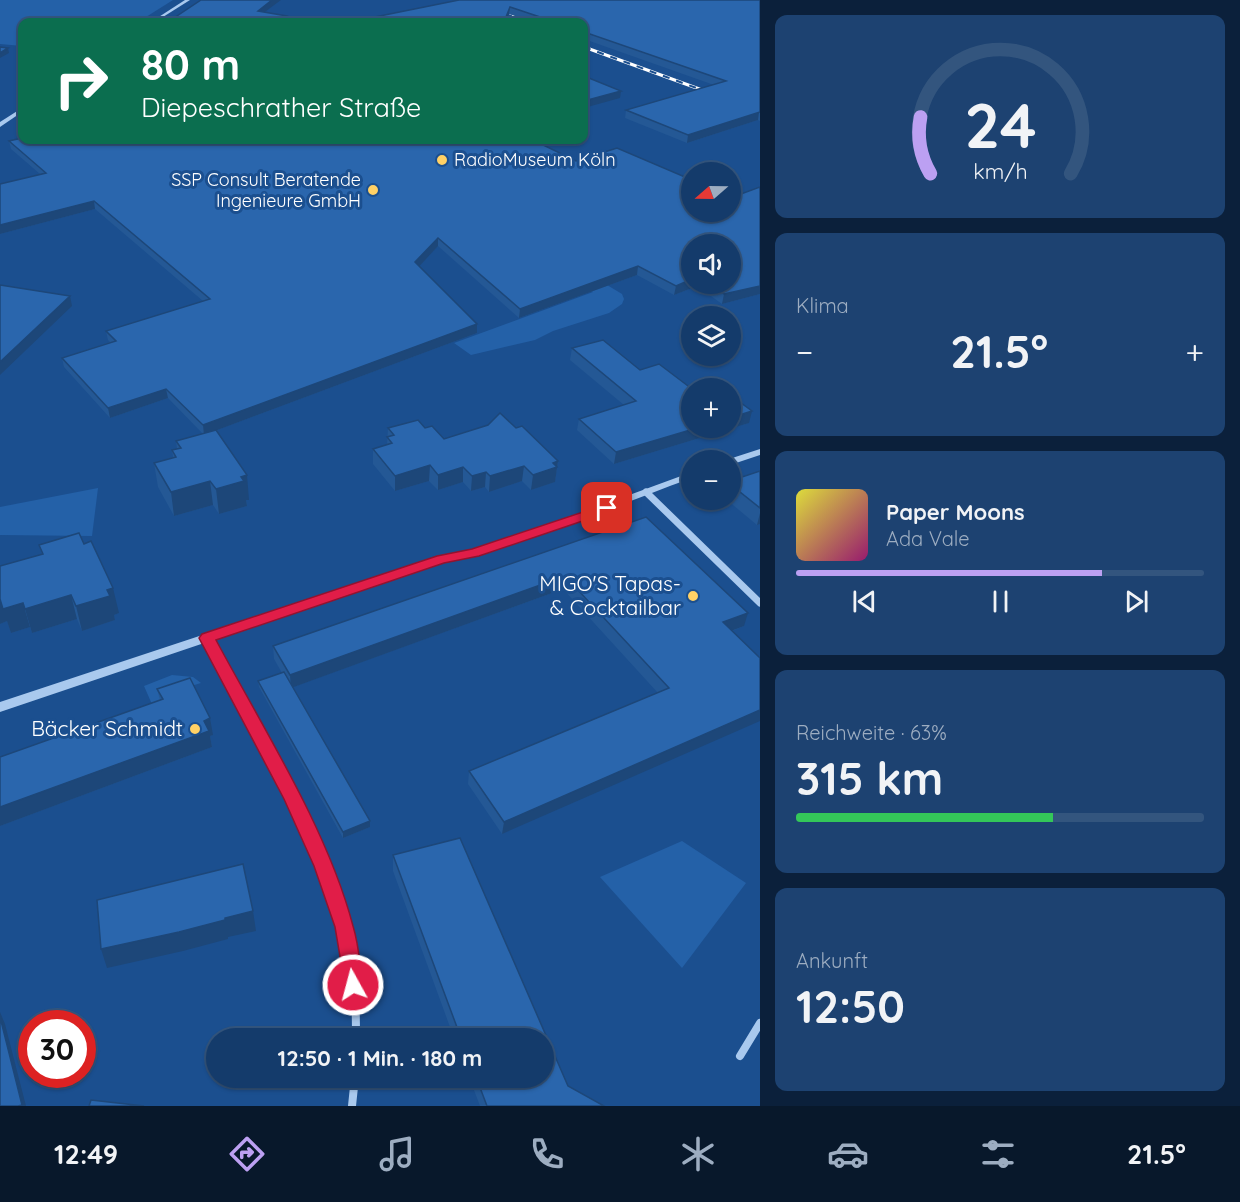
<!DOCTYPE html>
<html lang="de">
<head>
<meta charset="utf-8">
<style>
  :root { --surface:#143b6b; --page:#1d4271; --text:#f1f3f6; --muted:#9dadc1; --line:#33557e; --accent:#bca0f2 }
  body { margin:0; font-family:Quicksand,sans-serif; background:var(--page); color:var(--text); height:100vh; display:flex; flex-direction:column; font-size:22px; white-space:nowrap }
  * { box-sizing:border-box; margin:0 }
  p { font-size:20px; color:var(--muted) }
  .icon { flex:none; width:33px; height:33px; fill:none; stroke:currentColor; stroke-width:2; stroke-linecap:round; stroke-linejoin:round }
  .map { position:relative; flex:1; overflow:hidden }
  .drawer { display:flex; flex-direction:column; gap:15px; padding:15px; background:#0b203b; width:480px }
  .drawer>* { flex:none }
  .banner { position:absolute; left:18px; top:18px; width:570px; height:126px; border-radius:12px; box-shadow:0 2px 4px #0004,0 0 0 2px var(--line); background:#0b6e4f; color:#fff; overflow:hidden }
  .needle { width:39px; rotate:250deg }
  .buttons { position:absolute; left:681px; top:162px; display:grid; gap:12px }
  .buttons a { display:grid; place-items:center; width:60px; height:60px; border-radius:50%; background:var(--surface); box-shadow:0 2px 4px #0004,0 0 0 2px var(--line); font-size:30px }
  .speed { position:absolute; left:18px; top:1010px; display:flex; gap:12px; font-size:30px; font-weight:700; text-align:center }
  .speed>* { display:grid; place-content:center; width:78px; height:78px; border-radius:50%; background:var(--surface); box-shadow:0 2px 4px #0004,0 0 0 2px var(--line); line-height:1 }
  .speed .limit { border:9px solid #d22; background:#fff; color:#111 }
  .pin { position:absolute; display:grid; place-items:center; width:51px; height:51px; color:#fff; margin:-26px; border-radius:12px; box-shadow:0 3px 9px #0006 }
  .me { position:absolute; width:66px; margin:-33px; rotate:353deg; stroke-linejoin:round; filter:drop-shadow(0 0 4px #0008) }
  .turn { display:flex; align-items:center; gap:21px; height:126px; padding:0 24px; font-size:27px }
  .turn .icon { width:78px; height:78px; stroke-width:2.5 }
  .turn b { display:block; font-size:42px; line-height:51px }
  .big { font-size:45px; font-weight:700; line-height:1.1 }
  .drawer .tile { flex:1; display:flex; flex-direction:column; justify-content:center; gap:9px; min-width:0; padding:0 21px; border-radius:12px; background:var(--page) }
  .drawer .dial { align-items:center; gap:0 }
  .dial svg { height:156px; overflow:visible; fill:none; stroke:var(--line); stroke-width:7; stroke-linecap:round; text-anchor:middle }
  .dial text { fill:var(--text); stroke:none }
  .song { display:flex; align-items:center; gap:18px }
  .cover { width:72px; height:72px; border-radius:9px; background:linear-gradient(135deg,hsl(60 70% 55%),hsl(320 70% 35%)) }
  .played { height:6px; border-radius:3px; background:linear-gradient(90deg,var(--accent) 75%,var(--line) 75%) }
  .keys { display:flex; justify-content:space-around; direction:ltr }
  .heat { display:flex; justify-content:space-between; align-items:center; font-size:33px; direction:ltr }
  .charge { height:9px; border-radius:4px; background:linear-gradient(90deg,#34c759 63%,var(--line) 0) }
  .trip { position:absolute; left:206px; top:1028px; width:348px; height:60px; border-radius:30px; background:var(--surface); box-shadow:0 2px 4px #0004,0 0 0 2px var(--line); font-weight:700; line-height:60px; text-align:center }
  .dock { display:flex; height:96px; justify-content:space-around; align-items:center; background:#08182b; color:var(--muted) }
  .dock .icon { width:42px; height:42px }
  .dock .current { color:var(--accent) }
  .dock b { font-size:27px; color:var(--text) }
  main { display:flex; flex:1; min-height:0 }
  .map>svg:first-child { display:block }
  .green { fill:#2461a8 }
  .lines { fill:none; stroke-linecap:round; stroke-linejoin:round }
  .minor-far1 { stroke:#a9c9ee; stroke-width:7 }
  .minor { stroke:#a9c9ee; stroke-width:8 }
  .tertiary { fill:#a9c9ee; fill-rule:evenodd }
  .rail-casing { stroke:#fff; stroke-width:3 }
  .rail { stroke:#1b4f8f; stroke-width:2; stroke-dasharray:7; stroke-linecap:butt }
  .wall { fill:#245895; fill-rule:evenodd }
  .shaded-wall { fill:#1d4779 }
  .building { fill:#2a66ad; stroke:#1d4779; stroke-width:1.5 }
  .route { fill:#e11d48; stroke:#92132f; stroke-width:1.5 }
  .poi-dot { fill:#ffd166; stroke:#1b4f8f; stroke-width:2 }
  .labels { text-anchor:middle; stroke-width:6; stroke-linejoin:round; paint-order:stroke }
  .far-poi-label { font-size:18px; fill:#fff; stroke:#1b4f8f; text-anchor:start }
  .poi-label { font-size:21px; fill:#fff; stroke:#1b4f8f; text-anchor:end }
</style>
</head>
<body>
<main>
<div class="map">
<svg width="760" height="1106" viewBox="0 0 760 1106">
  <rect width="100%" height="100%" fill="#1b4f8f"/>
  <g class="green">
    <polygon points="0,0 173,0 138,22 22,22 22,46 0,44"/>
    <polygon points="582,270 622,294 624,299 622,304 609,313 553,331 535,340 471,355 454,343 593,292 566,276"/>
    <polygon points="98,488 92,536 0,535 0,507"/>
    <polygon points="172,675 193,677 201,683 191,686 158,718 144,686"/>
    <polygon points="682,841 746,883 682,968 600,877"/>
  </g>
  <g class="lines">
    <g class="minor-far1">
      <polyline points="646,492 760,603"/>
      <polyline points="207,638 273,760"/>
    </g>
    <g class="minor">
      <path d="M272 758C302 815 332 874 347 937 355 970 356 1004 356 1038"/>
      <polyline points="740,1056 760,1023"/>
      <polyline points="352,1106 355,1077"/>
    </g>
    <g class="tertiary">
      <polygon points="185,0 190,0 155,22 151,22"/>
      <polygon points="22,108 22,112 0,127 0,122"/>
      <polygon points="760,449 760,455 730,465 730,460 726,460"/>
      <path d="M692 472V478C609 508 530 543 444 562L0 712V702L438 557 474 549 534 530Z"/>
    </g>
    <defs>
      <g id="rail">
        <polyline points="466,0 528,22"/>
        <polyline points="584,47 713,94"/>
      </g>
    </defs>
    <use href="#rail" class="rail-casing"/>
    <use href="#rail" class="rail"/>
  </g>
  <g class="wall">
    <polygon points="459,0 760,0 760,121 758,120 687,143 625,118 626,110 714,85 584,39 584,22 535,22 509,14"/>
    <path d="M9 141 576 161 731 198 760 187V294L722 304 697 286 674 295 637 275 519 318 438 246 419 266 477 324V333L217 430 249 500H246L247 506 219 514 213 505 174 516 158 487 154 463 173 457 172 450 177 449 176 441 203 434 168 398 110 418 64 367 62 358 110 342 108 340 106 331 203 301 95 209 0 234V184L40 174 11 149ZM730 244V284H692Z"/>
    <polygon points="572,348 692,428 749,423 614,464 577,430 579,419 624,405 570,360"/>
    <polygon points="388,428 425,428 444,439 516,428 558,461 555,482 531,490 522,481 489,492 485,487 471,491 463,482 438,490 429,481 395,491 373,464 373,449 387,445"/>
    <polygon points="760,471 760,524 757,525 727,500 730,500 730,481"/>
    <polygon points="646,517 744,626 732,631 760,658 502,834 468,784 469,771 658,693 563,589 293,687 370,821 370,827 343,838 259,687 258,681 282,673 274,659 273,646"/>
    <polygon points="39,545 119,613 114,615 115,620 82,631 77,619 32,633 30,627 11,633 7,621 0,624 0,566 42,554"/>
    <polygon points="157,689 213,735 210,736 212,747 0,826 0,757 160,700"/>
    <polygon points="460,838 568,1086 604,1106 480,1106 469,1077 543,1077 543,1038 454,1038 393,871 393,855"/>
  </g>
  <g class="shaded-wall">
    <polygon points="272,0 281,0 258,17 258,11"/>
    <polygon points="510,7 509,14 506,22 504,22"/>
    <polygon points="8,48 9,53 0,58 0,53"/>
    <polygon points="621,91 620,98 584,108 584,101"/>
    <polygon points="759,112 758,120 687,143 688,135"/>
    <polygon points="94,201 95,209 0,234 0,225"/>
    <polygon points="438,238 438,246 415,271 415,262"/>
    <polygon points="638,266 637,275 519,318 520,309"/>
    <polygon points="692,279 692,284 697,284 697,286 674,295 676,286"/>
    <polygon points="760,286 760,294 722,304 724,294"/>
    <polygon points="70,296 72,306 0,375 0,362"/>
    <polygon points="477,324 477,333 204,435 203,425"/>
    <polygon points="166,389 168,398 110,418 108,408"/>
    <polygon points="752,411 749,423 614,464 616,452 697,428 730,428 730,418"/>
    <polygon points="558,461 555,482 531,490 533,475 553,463"/>
    <polygon points="430,465 429,481 395,491 395,476"/>
    <polygon points="524,466 522,481 489,492 490,476"/>
    <polygon points="463,467 463,482 438,490 438,475"/>
    <polygon points="486,472 485,487 471,491 472,476"/>
    <polygon points="247,475 249,500 246,500 247,506 219,514 216,489 241,477"/>
    <polygon points="210,481 213,505 174,516 171,492"/>
    <polygon points="760,513 760,524 757,525"/>
    <polygon points="565,576 563,589 291,688 290,675"/>
    <polygon points="113,588 119,613 114,615 115,620 82,631 76,606 107,590"/>
    <polygon points="71,595 77,619 32,633 25,609"/>
    <polygon points="0,599 23,603 30,627 11,633 7,621 0,624"/>
    <polygon points="748,613 744,626 720,635 723,622"/>
    <polygon points="760,710 760,721 502,834 504,822"/>
    <polygon points="210,718 213,735 210,736 212,747 0,826 0,807"/>
    <polygon points="370,821 370,827 343,838 343,832"/>
    <polygon points="253,911 256,931 228,937 228,939 183,951 107,968 101,949"/>
    <polygon points="0,1012 5,1024 26,1106 18,1106 0,1017"/>
  </g>
  <g class="building">
    <polygon points="201,0 272,0 258,11 287,16 301,22 168,22"/>
    <polygon points="459,0 760,0 760,112 688,135 626,110 726,81 584,32 584,22 555,22 510,7 504,22 350,22"/>
    <polygon points="0,47 8,48 0,53"/>
    <polygon points="584,76 621,91 584,101"/>
    <polygon points="22,138 22,140 533,140 576,161 617,148 692,180 692,212 730,212 730,198 760,187 760,286 724,294 708,284 730,284 730,244 692,244 692,279 676,286 638,266 520,309 438,238 415,262 477,324 203,425 166,389 108,408 62,358 116,341 106,331 210,299 94,201 0,225 0,184 46,173 9,141"/>
    <polygon points="0,285 70,296 0,362"/>
    <polygon points="603,340 640,370 659,364 692,389 692,428 697,428 616,452 579,419 636,401 572,348"/>
    <polygon points="730,395 752,411 730,418"/>
    <polygon points="500,413 516,428 522,426 558,461 553,463 557,467 533,475 524,466 490,476 486,472 472,476 463,467 438,475 430,465 395,476 373,449 392,443 387,437 394,435 388,428 418,420 425,428 432,426 444,439 488,425"/>
    <polygon points="216,430 247,475 241,477 244,481 216,489 210,481 171,492 154,463 176,457 172,450 181,448 176,441"/>
    <polygon points="760,471 760,508 730,484 730,481"/>
    <polygon points="646,517 748,613 723,622 760,658 760,710 504,822 469,771 669,688 565,576 290,675 273,646"/>
    <polygon points="79,533 84,544 91,541 113,588 107,590 110,596 76,606 71,595 25,609 23,603 3,609 0,599 0,566 43,554 39,545"/>
    <polygon points="284,672 370,821 343,832 258,681"/>
    <polygon points="190,678 210,718 204,721 209,731 0,807 0,757 163,699 157,689"/>
    <polygon points="460,838 568,1086 604,1106 487,1106 476,1077 543,1077 543,1038 461,1038 393,855"/>
    <polygon points="243,864 253,911 225,918 225,920 179,932 101,949 97,900"/>
    <polygon points="0,1017 22,1105 18,1106 0,1106"/>
    <polygon points="91,1100 144,1106 89,1106"/>
  </g>
  <path class="route" d="M607 504 612 505 614 508 612 511 479 556 444 563 216 640C263 728 328 830 353 926 359 945 360 966 363 985L360 992 353 995 346 992 335 927 314 866 284 799 199 638 202 634 437 556 472 549Z"/>
  <g class="poi-dot">
    <circle cx="442" cy="160" r="6"/>
    <circle cx="373" cy="190" r="6"/>
    <circle cx="693" cy="596" r="6"/>
    <circle cx="195" cy="729" r="6"/>
  </g>
  <g class="labels">
    <g class="far-poi-label">
      <text x="454" y="166">RadioMuseum Köln</text>
      <text x="361" y="186" text-anchor="end">SSP Consult Beratende<tspan x="361" dy="21">Ingenieure GmbH</tspan></text>
    </g>
    <g class="poi-label">
      <text x="681" y="591">MIGO'S Tapas-<tspan x="681" dy="24">&amp; Cocktailbar</tspan></text>
      <text x="183" y="736">Bäcker Schmidt</text>
    </g>
  </g>
</svg>
<div class="buttons">
<a><svg class="needle" viewBox="-14 -14 28 28"><path d="M0-13l5 13h-10z" fill="#e53935"/><path d="M0 13l5-13h-10z" fill="#9dadc1"/></svg></a>
<a><svg class="icon" aria-label="sound" viewBox="0 0 24 24"><path d="M4 9h4l5-4v14l-5-4H4zM17 9q2 3 0 6"/></svg></a>
<a><svg class="icon" aria-label="layers" viewBox="0 0 24 24"><path d="M12 4l9 5-9 5-9-5zM3 14l9 5 9-5"/></svg></a>
<a>+</a>
<a>−</a>
</div>
<div class="speed"><div class="limit">30</div></div>
<div class="pin" style="left:607px;top:508px;background:#d93025"><svg class="icon" aria-label="arrive" viewBox="0 0 24 24"><path d="M6 21V4h12l-3 4 3 4H6"/></svg></div>
<svg class="me" style="left:353px;top:985px" viewBox="-20 -20 40 40"><circle r="17" fill="#e11d48" stroke="#fff" stroke-width="3"/><path d="M0-11L8 9 0 5-8 9z" fill="#fff"/></svg>
<div class="trip">12:50 · 1 Min. · 180 m</div>
<div class="banner">
<div class="turn"><svg class="icon" aria-label="right" viewBox="0 0 24 24"><path d="M7 20v-9h11M14 6l5 5-5 5"/></svg><div><b>80 m</b>Diepeschrather Straße</div></div>
</div>
</div>
<section class="drawer">
<div class="tile dial"><svg viewBox="0 0 100 80">
<path d="M14 69A42 42 0 1 1 86 69"/>
<path d="M14 69A42 42 0 0 1 9 40" stroke="#bca0f2"/>
<text x="50" y="56" font-size="32" font-weight="700">24</text>
<text x="50" y="72" font-size="11">km/h</text>
</svg></div>
<div class="tile"><p>Klima</p>
<div class="heat"><a>−</a><b class="big">21.5°</b><a>+</a></div>
</div>
<div class="tile">
<div class="song"><i class="cover"></i><div><b>Paper Moons</b><p>Ada Vale</p></div></div>
<div class="played"></div>
<div class="keys"><svg class="icon" aria-label="previous" viewBox="0 0 24 24"><path d="M18 5L8 12l10 7zM5 5v14"/></svg><svg class="icon" aria-label="pause" viewBox="0 0 24 24"><path d="M8 5v14M16 5v14"/></svg><svg class="icon" aria-label="next" viewBox="0 0 24 24"><path d="M6 5l10 7-10 7zM19 5v14"/></svg></div>
</div>
<div class="tile"><p>Reichweite · 63%</p><b class="big">315 km</b><div class="charge"></div></div>
<div class="tile"><p>Ankunft</p><b class="big">12:50</b></div>
</section>
</main>
<nav class="dock">
<b>12:49</b>
<svg class="icon current" aria-label="directions" viewBox="0 0 24 24"><path d="M12 3l9 9-9 9-9-9zM9 14v-3h6M13 9l2 2-2 2"/></svg>
<svg class="icon" aria-label="music" viewBox="0 0 24 24"><path d="M9 18V5l10-2v13"/><circle cx="6" cy="18" r="3"/><circle cx="16" cy="16" r="3"/></svg>
<svg class="icon" aria-label="phone" viewBox="0 0 24 24"><path d="M5 4h4l2 5-3 2q2 4 5 5l2-3 5 2v4C11 20 4 13 5 4z"/></svg>
<svg class="icon" aria-label="climate" viewBox="0 0 24 24"><path d="M12 3v18M4 7l16 10M4 17L20 7"/></svg>
<svg class="icon" aria-label="car" viewBox="0 0 24 24"><path d="M5 17H2v-5l4-1 3-4h7l3 4 3 1v5h-3M9 17h6M6 11h13"/><circle cx="7" cy="17" r="2"/><circle cx="17" cy="17" r="2"/></svg>
<svg class="icon" aria-label="filters" viewBox="0 0 24 24"><path d="M4 7h16M4 17h16"/><circle cx="9" cy="7" r="2"/><circle cx="15" cy="17" r="2"/></svg>
<b>21.5°</b>
</nav>
</body>
</html>
